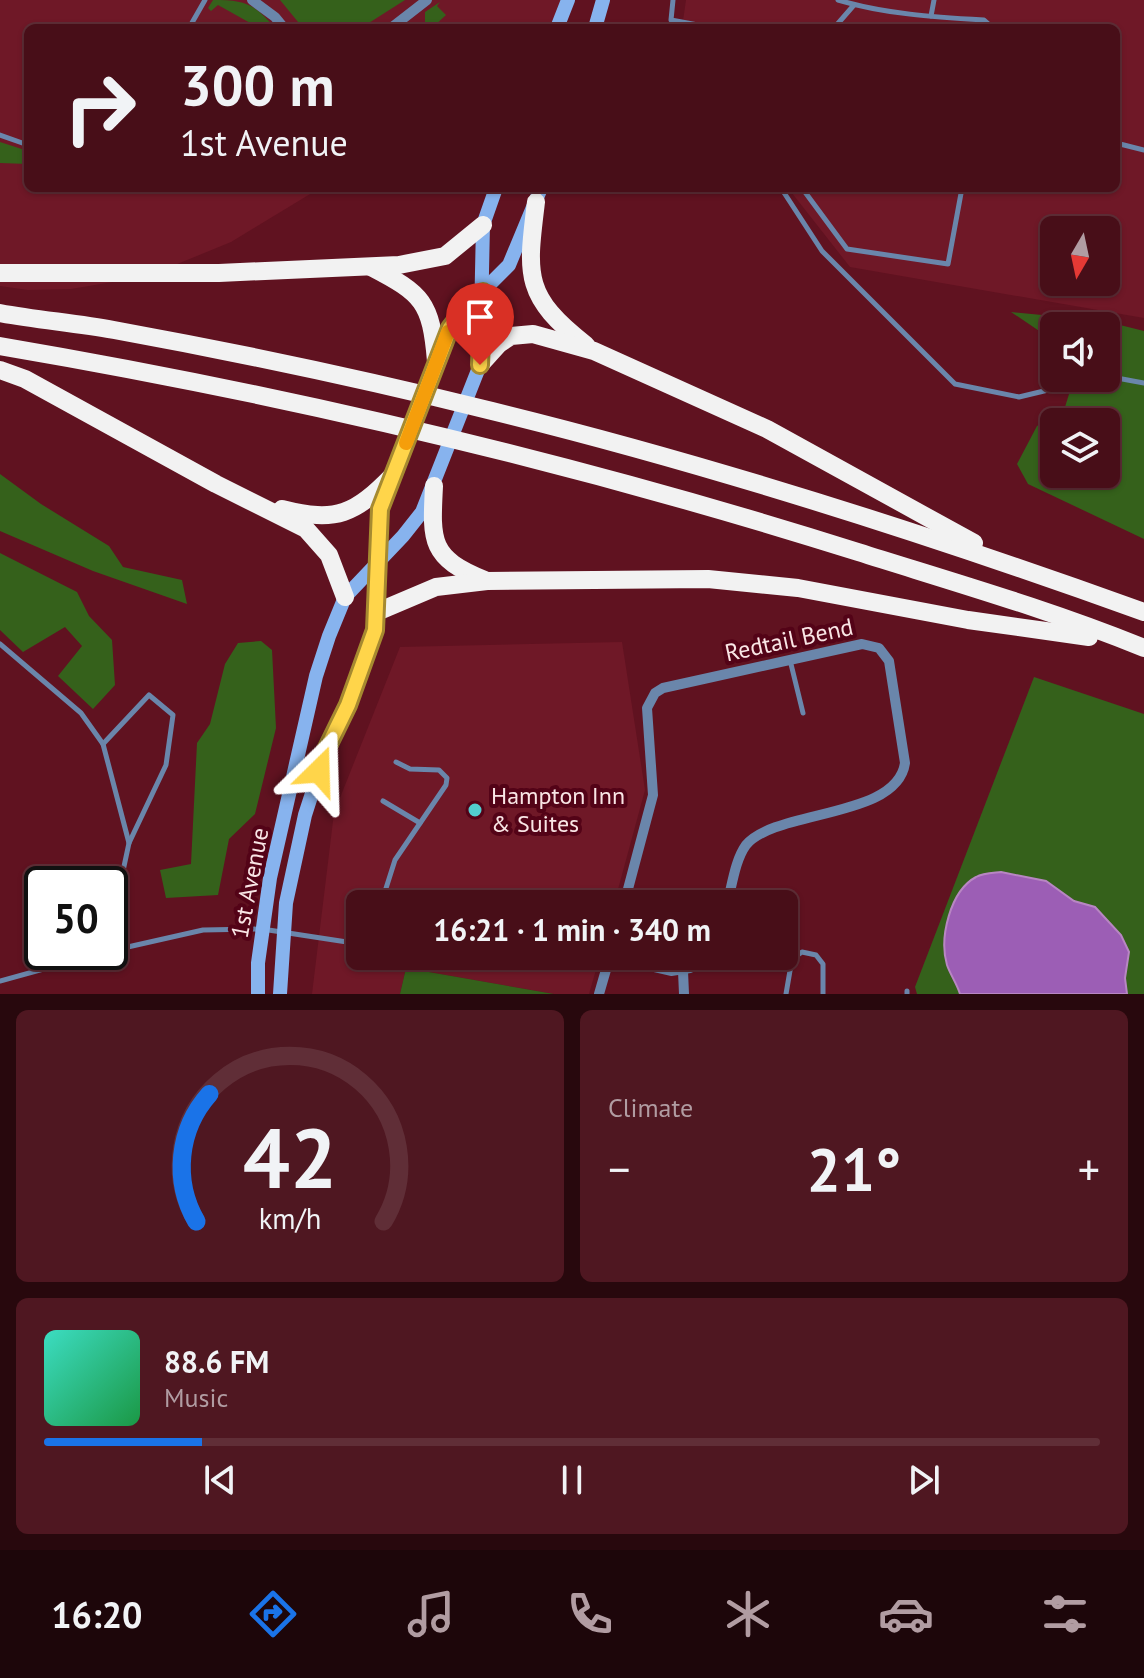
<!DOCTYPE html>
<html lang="en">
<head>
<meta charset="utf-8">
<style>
  :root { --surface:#480e18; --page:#4f1721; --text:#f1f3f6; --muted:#b19ca2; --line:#602e37; --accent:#1a73e8 }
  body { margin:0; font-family:"PT Sans",sans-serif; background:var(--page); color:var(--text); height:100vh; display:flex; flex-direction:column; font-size:30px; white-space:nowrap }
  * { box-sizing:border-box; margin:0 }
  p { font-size:26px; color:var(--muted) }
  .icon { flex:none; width:44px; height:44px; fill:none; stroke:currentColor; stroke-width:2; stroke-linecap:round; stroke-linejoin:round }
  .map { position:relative; height:994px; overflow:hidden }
  .details { display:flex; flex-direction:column; gap:16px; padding:16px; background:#28080d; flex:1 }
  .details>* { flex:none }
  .hud { position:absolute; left:24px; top:24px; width:1096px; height:168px; border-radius:12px; box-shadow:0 2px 6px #0004,0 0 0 2px var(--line); background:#480e18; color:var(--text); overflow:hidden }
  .needle { width:52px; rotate:189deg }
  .tools { position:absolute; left:1040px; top:216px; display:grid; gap:16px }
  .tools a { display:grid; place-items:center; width:80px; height:80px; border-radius:12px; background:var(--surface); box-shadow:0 2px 6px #0004,0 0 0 2px var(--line); font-size:40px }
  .speed { position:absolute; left:24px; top:866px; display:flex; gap:16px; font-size:40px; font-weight:700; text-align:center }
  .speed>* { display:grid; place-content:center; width:104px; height:104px; border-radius:50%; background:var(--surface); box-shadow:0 2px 6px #0004,0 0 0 2px var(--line); line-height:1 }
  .speed .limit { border:4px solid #111; border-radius:12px; background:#fff; color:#111 }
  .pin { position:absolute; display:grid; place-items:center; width:68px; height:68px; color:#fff; margin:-82px -34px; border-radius:50% 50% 50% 0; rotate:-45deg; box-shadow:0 0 8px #0007 }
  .pin .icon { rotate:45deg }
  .me { position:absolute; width:88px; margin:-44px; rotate:22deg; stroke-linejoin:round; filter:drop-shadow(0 0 6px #0008) }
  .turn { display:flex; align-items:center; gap:28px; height:168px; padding:0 24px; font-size:36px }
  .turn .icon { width:104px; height:104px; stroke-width:2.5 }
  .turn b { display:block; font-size:56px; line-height:68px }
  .big { font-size:60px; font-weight:700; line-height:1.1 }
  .details .card { flex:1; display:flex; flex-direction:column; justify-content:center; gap:12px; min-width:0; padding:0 28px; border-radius:12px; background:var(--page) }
  .details .dial { align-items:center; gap:0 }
  .dial svg { height:208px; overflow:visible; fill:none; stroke:var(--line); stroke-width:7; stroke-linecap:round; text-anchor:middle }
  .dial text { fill:var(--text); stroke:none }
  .song { display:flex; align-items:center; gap:24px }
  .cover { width:96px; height:96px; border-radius:12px; background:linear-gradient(135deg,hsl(170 70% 55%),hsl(140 70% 35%)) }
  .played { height:8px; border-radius:4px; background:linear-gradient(90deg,var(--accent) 15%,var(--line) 15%) }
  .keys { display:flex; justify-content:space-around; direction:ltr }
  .heat { display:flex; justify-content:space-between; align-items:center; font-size:44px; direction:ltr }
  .details .tiles { flex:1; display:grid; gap:16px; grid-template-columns:1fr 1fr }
  .card:last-child { grid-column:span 2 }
  .trip { position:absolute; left:346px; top:890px; width:452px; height:80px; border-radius:12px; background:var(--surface); box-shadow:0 2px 6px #0004,0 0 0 2px var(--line); font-weight:700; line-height:80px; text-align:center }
  .tabs { display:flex; height:128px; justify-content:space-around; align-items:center; background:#1d060a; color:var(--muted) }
  .tabs .icon { width:56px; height:56px }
  .tabs .current { color:var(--accent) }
  .tabs b { font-size:36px; color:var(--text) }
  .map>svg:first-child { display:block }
  .built { fill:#6f1827; fill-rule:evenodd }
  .green { fill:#35611b; fill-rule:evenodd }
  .water { fill:#9c5eb5; stroke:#b886c3; stroke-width:2 }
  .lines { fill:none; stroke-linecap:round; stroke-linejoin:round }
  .lane { stroke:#6a86ab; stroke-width:5 }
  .street { stroke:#6a86ab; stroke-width:10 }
  .secondary { stroke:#87b3ee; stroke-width:14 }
  .highway { stroke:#f2f2f2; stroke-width:18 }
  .route-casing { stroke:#a68a30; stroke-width:20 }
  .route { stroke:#ffd54a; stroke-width:14 }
  .slow { stroke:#f59e0b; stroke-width:14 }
  .poi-dot { fill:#52cdce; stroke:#530317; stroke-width:3 }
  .labels { text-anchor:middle; stroke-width:8; stroke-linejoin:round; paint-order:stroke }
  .street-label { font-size:24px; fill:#f9e5e5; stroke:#530317 }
  .poi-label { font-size:24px; fill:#f9e5e5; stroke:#530317; text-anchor:start }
</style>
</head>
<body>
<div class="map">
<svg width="1144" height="994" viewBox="0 0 1144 994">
  <rect width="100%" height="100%" fill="#601220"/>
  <g class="built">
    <polygon points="0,0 567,0 555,28 28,28 28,188 320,188 231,242 148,276 71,289 28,290 0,286"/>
    <path d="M686 0H1144V318L850 267 788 188H1116V28H682ZM1054 230H1106V282H1054Z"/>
    <polygon points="622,642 645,790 614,904 360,904 360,956 600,956 589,994 554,994 406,968 400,994 312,994 334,813 400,647"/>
  </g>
  <g class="green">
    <path d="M213 0C244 0 254 3 275 28H259L218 5 211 11 208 8Z"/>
    <polygon points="280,0 405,0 361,28 303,28"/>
    <polygon points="440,2 437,6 446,15 432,28 428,27 425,22 425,12"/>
    <polygon points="0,142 28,151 28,164 0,163"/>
    <path d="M1011 312 1104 321 1144 331V539L1028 484 1017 464 1037 426 1065 407 1074 378H1106V326H1054V341ZM1054 422H1106V474H1054Z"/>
    <polygon points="0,474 41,504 109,546 123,567 182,580 187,604 93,571 0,531"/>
    <polygon points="0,553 77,592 89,616 112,640 115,685 93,709 58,676 82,646 65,627 23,652 0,630"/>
    <polygon points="261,641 272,650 276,728 255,814 229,839 218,895 166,898 160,870 191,864 197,743 210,724 225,664 238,643"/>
    <polygon points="1034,677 1144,714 1144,994 917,994 915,987"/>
    <polygon points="406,968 554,994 400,994"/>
  </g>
  <path class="water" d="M1001 872 1046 881 1074 901 1095 907 1121 935 1129 952 1125 978 1127 994H960C957 984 950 974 947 965 939 938 950 891 976 877 983 873 992 873 1001 872Z"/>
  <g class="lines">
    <g class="lane">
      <polyline points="673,0 671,20 714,28"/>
      <path d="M838 0C885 14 934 17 984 20L993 28"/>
      <polyline points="931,16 934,0"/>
      <polyline points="189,28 205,0"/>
      <polyline points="834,28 854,5"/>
      <polyline points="0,135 28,145"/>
      <polyline points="1116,143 1144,150"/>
      <polyline points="781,188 822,251 955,384 1019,397 1098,378"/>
      <polyline points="802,188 847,249 948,264 962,188"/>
      <polyline points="1106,376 1144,383"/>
      <polyline points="0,644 81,713 103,744 129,843"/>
      <polyline points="790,660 803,713"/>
      <polyline points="103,744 149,695 173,715 166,765 129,843 117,899 116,917 121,948"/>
      <polyline points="383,801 420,823"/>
      <polyline points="381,904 395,860 446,785 447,778 439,770 410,769 396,762"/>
      <polyline points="110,951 203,930 262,929 360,944"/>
      <polyline points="502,967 504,956"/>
      <polyline points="0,981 105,952"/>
      <polyline points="786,994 792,959 802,952 816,955 823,964 823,994"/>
      <polyline points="907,994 907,991"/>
    </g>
    <g class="street">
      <polyline points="252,0 275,17 284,28"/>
      <polyline points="391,28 427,0"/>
      <path d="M624 904 653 795 647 708 655 693 663 688 862 644 879 648 889 661 905 763C897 819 776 809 746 845 735 860 732 886 727 904"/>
      <polyline points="610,957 671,971 690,968 702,956"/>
      <polyline points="683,971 684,994"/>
      <polyline points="599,994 610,956"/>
    </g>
    <g class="secondary">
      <polyline points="557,28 568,0"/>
      <polyline points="595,28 603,0"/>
      <polyline points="258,994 258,963 270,878 316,676 329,636 345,597 403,536 422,512 480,365 483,225 496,188"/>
      <polyline points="280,994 286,903 305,815 326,750 348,705 375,630 380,509 450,328 463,311 509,265 541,188"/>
    </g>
    <g class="highway">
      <path d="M536 202C527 275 523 296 586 345"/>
      <path d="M371 267C423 294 431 302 436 361"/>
      <polyline points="0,273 219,273 399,265 445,256 483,225"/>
      <path d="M0 313C38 320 76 323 114 330 240 353 367 380 492 411 713 465 930 535 1144 612"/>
      <path d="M0 346C294 396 573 462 858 552 953 582 1051 610 1144 648"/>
      <polyline points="480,365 499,344 511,336 533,334 594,351 767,429 974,543"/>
      <polyline points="0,370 25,379 216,484 306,529 329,555 345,597"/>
      <path d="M434 486C431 542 430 558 485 580"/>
      <path d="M282 509C337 523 355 514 393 475"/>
      <polyline points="377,612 436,587 487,581 708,579 798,588 968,620 1089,637"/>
    </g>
  </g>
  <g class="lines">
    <defs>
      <polyline id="route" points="319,771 326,750 348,705 375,630 380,509 450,328 463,311 483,292 480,365"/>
    </defs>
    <use href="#route" class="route-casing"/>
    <use href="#route" class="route"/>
    <polyline class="slow" points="406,443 448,332"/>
  </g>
  <circle class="poi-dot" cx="475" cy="810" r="8"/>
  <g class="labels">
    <g class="street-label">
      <text transform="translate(789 640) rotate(-12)" y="8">Redtail Bend</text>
      <text transform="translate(250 883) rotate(-79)" y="8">1st Avenue</text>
    </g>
    <g class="poi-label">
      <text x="491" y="804">Hampton Inn<tspan x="491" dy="28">&amp; Suites</tspan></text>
    </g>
  </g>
</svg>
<div class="tools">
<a><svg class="needle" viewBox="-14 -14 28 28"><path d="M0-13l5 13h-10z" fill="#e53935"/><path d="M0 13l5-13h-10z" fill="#b19ca2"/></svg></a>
<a><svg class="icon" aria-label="sound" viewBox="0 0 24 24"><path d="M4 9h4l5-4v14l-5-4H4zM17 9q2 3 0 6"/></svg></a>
<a><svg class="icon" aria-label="layers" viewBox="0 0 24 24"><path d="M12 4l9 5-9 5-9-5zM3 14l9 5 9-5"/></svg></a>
</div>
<div class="speed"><div class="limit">50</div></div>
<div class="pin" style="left:480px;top:365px;background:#d93025"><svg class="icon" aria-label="arrive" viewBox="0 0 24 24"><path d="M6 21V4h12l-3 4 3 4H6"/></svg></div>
<svg class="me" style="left:319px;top:771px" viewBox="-20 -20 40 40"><path d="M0-17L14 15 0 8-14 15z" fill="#ffd54a" stroke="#fff" stroke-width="4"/></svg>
<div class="trip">16:21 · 1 min · 340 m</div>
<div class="hud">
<div class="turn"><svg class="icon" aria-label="right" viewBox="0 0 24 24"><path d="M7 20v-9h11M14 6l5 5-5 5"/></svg><div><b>300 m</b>1st Avenue</div></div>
</div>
</div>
<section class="details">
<div class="tiles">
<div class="card dial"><svg viewBox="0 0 100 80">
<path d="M14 69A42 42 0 1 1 86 69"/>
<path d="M14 69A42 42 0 0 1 19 20" stroke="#1a73e8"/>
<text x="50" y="56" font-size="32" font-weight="700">42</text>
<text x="50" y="72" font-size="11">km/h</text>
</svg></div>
<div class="card"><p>Climate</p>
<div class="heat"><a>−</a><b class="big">21°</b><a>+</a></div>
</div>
<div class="card">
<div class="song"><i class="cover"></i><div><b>88.6 FM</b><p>Music</p></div></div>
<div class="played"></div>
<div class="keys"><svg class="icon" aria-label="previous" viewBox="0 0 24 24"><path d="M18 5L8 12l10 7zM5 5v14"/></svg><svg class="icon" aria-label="pause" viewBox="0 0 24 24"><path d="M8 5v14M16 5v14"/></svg><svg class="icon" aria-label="next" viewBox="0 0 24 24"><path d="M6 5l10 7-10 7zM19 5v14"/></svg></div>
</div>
</div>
</section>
<nav class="tabs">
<b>16:20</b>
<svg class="icon current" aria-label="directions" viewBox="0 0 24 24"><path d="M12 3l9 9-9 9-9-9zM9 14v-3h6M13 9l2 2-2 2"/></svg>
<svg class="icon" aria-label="music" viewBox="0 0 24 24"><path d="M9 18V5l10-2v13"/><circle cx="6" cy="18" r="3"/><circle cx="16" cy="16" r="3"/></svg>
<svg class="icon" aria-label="phone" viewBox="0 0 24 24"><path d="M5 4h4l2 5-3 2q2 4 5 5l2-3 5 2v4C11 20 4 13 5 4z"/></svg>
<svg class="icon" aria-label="climate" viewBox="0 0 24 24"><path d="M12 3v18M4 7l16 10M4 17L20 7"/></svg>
<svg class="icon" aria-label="car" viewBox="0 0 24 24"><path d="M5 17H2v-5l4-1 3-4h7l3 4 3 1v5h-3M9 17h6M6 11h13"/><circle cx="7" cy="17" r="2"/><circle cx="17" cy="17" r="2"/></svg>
<svg class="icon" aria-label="filters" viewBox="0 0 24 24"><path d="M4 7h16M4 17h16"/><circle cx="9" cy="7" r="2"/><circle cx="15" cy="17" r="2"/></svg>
</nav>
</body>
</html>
